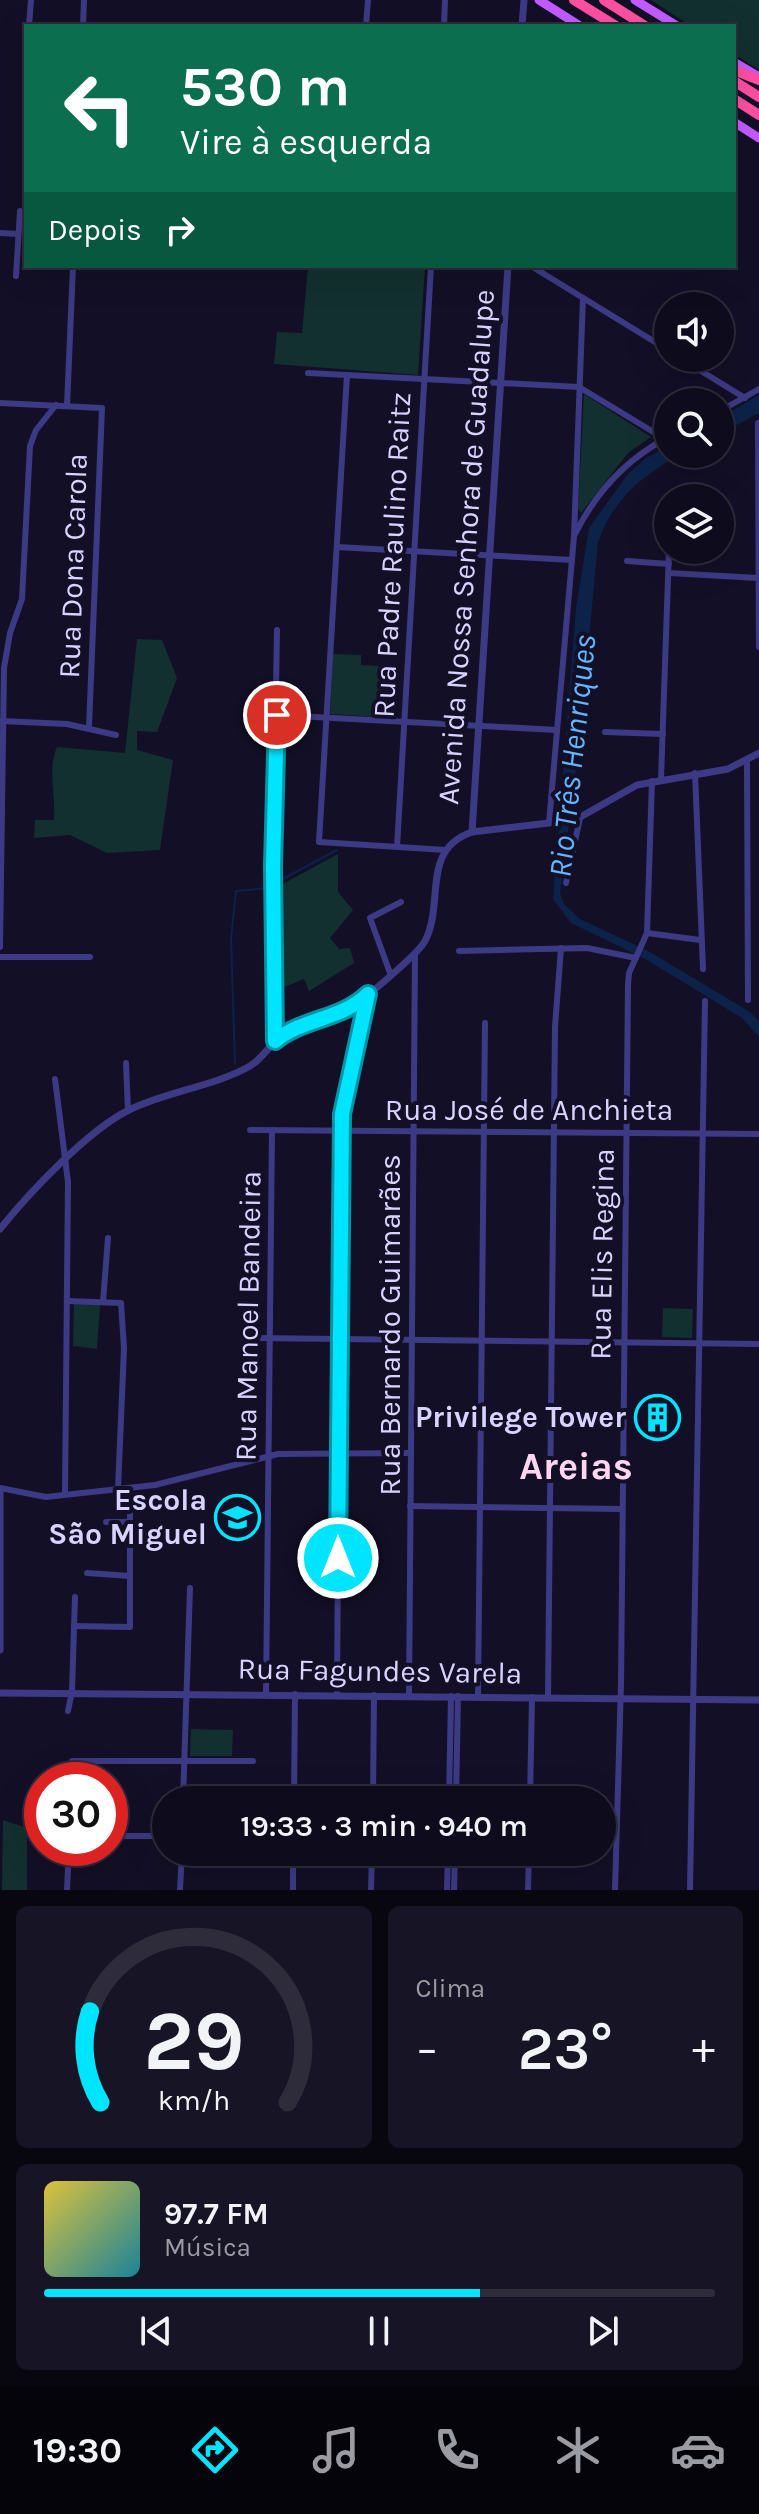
<!DOCTYPE html>
<html lang="pt">
<head>
<meta charset="utf-8">
<style>
  :root { --surface:#0e0b1c; --page:#171425; --text:#f1f3f6; --muted:#9b9ba3; --line:#2e2b3b; --accent:#00e5ff }
  body { margin:0; font-family:Karla,sans-serif; background:var(--page); color:var(--text); height:100vh; display:flex; flex-direction:column; font-size:30px; white-space:nowrap }
  * { box-sizing:border-box; margin:0 }
  p { font-size:26px; color:var(--muted) }
  .icon { flex:none; width:44px; height:44px; fill:none; stroke:currentColor; stroke-width:2; stroke-linecap:round; stroke-linejoin:round }
  .map { position:relative; height:1890px; overflow:hidden }
  .details { display:flex; flex-direction:column; gap:16px; padding:16px; background:#08060f; flex:1 }
  .details>* { flex:none }
  .hud { position:absolute; left:24px; top:24px; width:712px; height:244px; border-radius:0px; box-shadow:0 8px 32px #0002,0 0 0 2px var(--line); background:#0b6e4f; color:#fff; overflow:hidden }
  .buttons { position:absolute; left:654px; top:292px; display:grid; gap:16px }
  .buttons a { display:grid; place-items:center; width:80px; height:80px; border-radius:50%; background:var(--surface); box-shadow:0 8px 32px #0002,0 0 0 2px var(--line); font-size:40px }
  .speed { position:absolute; left:24px; top:1762px; display:flex; gap:16px; font-size:40px; font-weight:700; text-align:center }
  .speed>* { display:grid; place-content:center; width:104px; height:104px; border-radius:50%; background:var(--surface); box-shadow:0 8px 32px #0002,0 0 0 2px var(--line); line-height:1 }
  .speed .limit { border:12px solid #d22; background:#fff; color:#111 }
  .pin { position:absolute; display:grid; place-items:center; width:68px; height:68px; color:#fff; margin:-34px; border:4px solid #fff; border-radius:50%; box-shadow:0 2px 8px #0007 }
  .me { position:absolute; width:88px; margin:-44px; rotate:0deg; stroke-linejoin:round; filter:drop-shadow(0 0 6px #0008) }
  .turn { display:flex; align-items:center; gap:28px; height:168px; padding:0 24px; font-size:36px }
  .turn .icon { width:104px; height:104px; stroke-width:2.5 }
  .turn b { display:block; font-size:56px; line-height:68px }
  .then { display:flex; align-items:center; height:76px; padding:0 24px; background:#0003; gap:16px; font-size:30px }
  .big { font-size:60px; font-weight:600; line-height:1.1 }
  .details .card { flex:1; display:flex; flex-direction:column; justify-content:center; gap:12px; min-width:0; padding:0 28px; border-radius:12px; background:var(--page) }
  .details .dial { align-items:center; gap:0 }
  .dial svg { height:208px; overflow:visible; fill:none; stroke:var(--line); stroke-width:7; stroke-linecap:round; text-anchor:middle }
  .dial text { fill:var(--text); stroke:none }
  .song { display:flex; align-items:center; gap:24px }
  .cover { width:96px; height:96px; border-radius:12px; background:linear-gradient(135deg,hsl(50 70% 55%),hsl(190 70% 35%)) }
  .played { height:8px; border-radius:4px; background:linear-gradient(90deg,var(--accent) 65%,var(--line) 65%) }
  .keys { display:flex; justify-content:space-around; direction:ltr }
  .heat { display:flex; justify-content:space-between; align-items:center; font-size:44px; direction:ltr }
  .details .tiles { flex:1; display:grid; gap:16px; grid-template-columns:1fr 1fr }
  .card:last-child { grid-column:span 2 }
  .trip { position:absolute; left:152px; top:1786px; width:464px; height:80px; border-radius:40px; background:var(--surface); box-shadow:0 8px 32px #0002,0 0 0 2px var(--line); font-weight:600; line-height:80px; text-align:center }
  .menu { display:flex; height:128px; justify-content:space-around; align-items:center; background:#06040b; color:var(--muted) }
  .menu .icon { width:56px; height:56px }
  .menu .on { color:var(--accent) }
  .menu b { font-size:36px; color:var(--text) }
  .map>svg:first-child { display:block }
  .green { fill:#12302f }
  .water { fill:#0c2248 }
  .lines { fill:none; stroke-linecap:round; stroke-linejoin:round }
  .stream { stroke:#0c2248; stroke-width:2 }
  .minor { stroke:#3d3a85; stroke-width:6 }
  .tertiary { stroke:#3d3a85; stroke-width:7 }
  .primary { stroke:#c25bff; stroke-width:9 }
  .motorway { stroke:#ff4fa3; stroke-width:10 }
  .route-casing { stroke:#0095a6; stroke-width:20 }
  .route { stroke:#00e5ff; stroke-width:14 }
  .labels { text-anchor:middle; stroke-width:8; stroke-linejoin:round; paint-order:stroke }
  .street-label { font-size:30px; fill:#d9d4ff; stroke:#130f26 }
  .poi-label { font-size:30px; font-weight:bold; fill:#d9d4ff; stroke:#130f26; text-anchor:end }
  .water-label { font-size:32px; font-style:italic; fill:#62b6ff; stroke:#130f26 }
  .district-label { font-size:38px; font-weight:bold; fill:#ffd6f0; stroke:#130f26 }
</style>
</head>
<body>
<div class="map">
<svg width="759" height="1890" viewBox="0 0 759 1890">
  <rect width="100%" height="100%" fill="#130f26"/>
  <g class="green">
    <polygon points="651,0 759,0 759,70 734,54 734,26 691,26"/>
    <polygon points="308,266 425,266 418,375 274,364 277,332 302,333"/>
    <polygon points="584,394 651,437 628,453 581,513 578,509"/>
    <path d="M137 639 162 640 177 678 157 732 137 731V750L173 760 160 850 107 853 70 835 34 838 35 820H54C56 794 47 772 57 747L125 753Z"/>
    <polygon points="333,654 361,655 361,665 397,667 395,718 330,714"/>
    <polygon points="338,854 338,892 353,910 330,938 339,949 350,948 354,963 309,991 304,979 277,990 279,886"/>
    <polygon points="74,1303 100,1305 97,1349 73,1346"/>
    <polygon points="663,1308 693,1309 692,1338 662,1337"/>
    <polygon points="191,1729 233,1730 232,1756 190,1756"/>
    <polygon points="3,1820 27,1828 27,1890 2,1890"/>
  </g>
  <g class="water">
    <polygon points="759,395 759,413 720,434 720,418"/>
    <path d="M668 446V454H682C644 473 611 501 598 543L578 755 560 893 564 904 580 919 650 952 750 1012 759 1021V1037L742 1018 647 960 571 923 553 899 576 608 589 528 628 474 646 458Z"/>
  </g>
  <g class="lines">
    <g class="stream">
      <polyline points="279,881 337,850"/>
      <polyline points="235,1063 231,939 236,891 269,888"/>
    </g>
    <g class="minor">
      <polyline points="29,26 31,0"/>
      <polyline points="83,26 84,0"/>
      <polyline points="366,26 368,0"/>
      <polyline points="444,26 445,0"/>
      <polyline points="0,233 18,234"/>
      <polyline points="531,266 668,350"/>
      <polyline points="16,276 20,211"/>
      <polyline points="680,358 745,398"/>
      <polyline points="308,373 579,387 665,439"/>
      <polyline points="347,375 319,842 446,850"/>
      <polyline points="0,403 102,408 89,727"/>
      <polyline points="67,406 73,266"/>
      <polyline points="720,411 759,389"/>
      <polyline points="758,423 759,647"/>
      <path d="M575 534C596 492 624 461 665 439"/>
      <polyline points="337,547 572,560"/>
      <polyline points="627,561 669,564"/>
      <polyline points="669,573 758,578"/>
      <polyline points="277,715 557,730"/>
      <polyline points="1,721 67,724 116,735"/>
      <polyline points="605,732 663,734"/>
      <polyline points="747,761 748,1000"/>
      <polyline points="695,773 703,969"/>
      <polyline points="661,779 669,550"/>
      <polyline points="549,823 574,536 583,298"/>
      <polyline points="397,847 431,266"/>
      <polyline points="566,883 580,818"/>
      <polyline points="647,933 700,940"/>
      <polyline points="0,947 4,668 10,633 22,599 30,446 36,430 56,405"/>
      <polyline points="459,951 587,948 636,958"/>
      <polyline points="0,957 90,957"/>
      <polyline points="390,973 370,918 401,902"/>
      <polyline points="275,1041 273,866 277,630"/>
      <polyline points="126,1063 128,1111"/>
      <polyline points="55,1079 68,1182 65,1493"/>
      <polyline points="250,1130 759,1134"/>
      <polyline points="68,1301 121,1303 124,1348 118,1489"/>
      <polyline points="103,1302 108,1238"/>
      <polyline points="244,1338 759,1344"/>
      <polyline points="0,1488 46,1497 155,1485 278,1454 411,1453"/>
      <polyline points="410,1506 621,1509"/>
      <polyline points="106,1522 130,1522"/>
      <polyline points="87,1573 130,1576"/>
      <polyline points="74,1626 130,1627 130,1488"/>
      <polyline points="266,1694 272,1130"/>
      <polyline points="337,1695 341,1130 344,1094 368,994"/>
      <polyline points="409,1696 415,955"/>
      <polyline points="478,1697 485,1023"/>
      <polyline points="548,1697 555,1027 561,948"/>
      <polyline points="68,1711 72,1691 75,1597"/>
      <polyline points="71,1780 72,1761 253,1761"/>
      <polyline points="183,1800 190,1588"/>
      <polyline points="294,1800 295,1694"/>
      <polyline points="373,1800 374,1695"/>
      <polyline points="449,1800 451,1696"/>
      <polyline points="456,1800 458,1696"/>
      <polyline points="530,1800 532,1697"/>
      <polyline points="36,1836 42,1836"/>
      <polyline points="110,1836 166,1836"/>
      <polyline points="67,1890 69,1848"/>
      <polyline points="180,1890 182,1852"/>
      <polyline points="293,1890 293,1852"/>
      <polyline points="371,1890 372,1852"/>
      <polyline points="447,1890 448,1852"/>
      <polyline points="454,1890 455,1852"/>
      <polyline points="528,1890 529,1852"/>
      <polyline points="615,1890 621,1684 628,985 629,973 647,933 652,781"/>
      <polyline points="690,1890 705,1001"/>
    </g>
    <g class="tertiary">
      <polyline points="522,26 524,0"/>
      <polyline points="472,832 508,266"/>
      <path d="M0 1229C29 1193 88 1130 129 1110 167 1091 213 1087 250 1066 264 1058 271 1041 286 1033 309 1021 338 1020 358 1003 371 993 419 953 425 941 445 903 420 850 472 832L575 820 637 785 728 769 759 753"/>
      <polyline points="0,1490 0,1650"/>
      <polyline points="0,1693 759,1700"/>
    </g>
    <g class="primary">
      <polyline points="539,0 580,26"/>
      <polyline points="635,0 677,26"/>
      <polyline points="734,62 756,75"/>
      <polyline points="734,122 759,138"/>
    </g>
    <g class="motorway">
      <polyline points="574,0 616,26"/>
      <polyline points="604,0 645,26"/>
      <polyline points="734,70 759,80"/>
      <polyline points="734,81 759,97"/>
      <polyline points="734,99 759,115"/>
    </g>
  </g>
  <g class="lines">
    <defs>
      <path id="route" d="M277 715 273 866 275 1041C303 1018 341 1020 368 994L342 1114 338 1558"/>
    </defs>
    <use href="#route" class="route-casing"/>
    <use href="#route" class="route"/>
  </g>
  <defs>
    <symbol id="building-ring" viewBox="-11 -11 22 22"><circle r="9.5" fill="#130f26" stroke="#00e5ff" stroke-width="1.5"/><path d="M-4-6H4V6H1V3H-1V6H-4ZM-2.5-4.3h1.7v1.8h-1.7ZM.8-4.3h1.7v1.8H.8ZM-2.5-1h1.7V.8h-1.7ZM.8-1h1.7V.8H.8Z" fill="#00e5ff"/></symbol>
    <symbol id="school-ring" viewBox="-11 -11 22 22"><circle r="9.5" fill="#130f26" stroke="#00e5ff" stroke-width="1.5"/><path d="M0-5L7-2L0 1L-7-2ZM-4 1L0 2.5L4 1V4Q0 6-4 4Z" fill="#00e5ff"/></symbol>
  </defs>
  <g fill-rule="evenodd">
    <use href="#building-ring" x="632" y="1392" width="51" height="51"/>
    <use href="#school-ring" x="212" y="1492" width="51" height="51"/>
  </g>
  <g class="labels">
    <g class="street-label">
      <text transform="translate(466 547) rotate(-86)" y="10">Avenida Nossa Senhora de Guadalupe</text>
      <text transform="translate(392 555) rotate(-87)" y="10">Rua Padre Raulino Raitz</text>
      <text transform="translate(73 566) rotate(-88)" y="10">Rua Dona Carola</text>
      <text x="529" y="1120">Rua José de Anchieta</text>
      <text transform="translate(602 1254) rotate(-89)" y="10">Rua Elis Regina</text>
      <text transform="translate(248 1316) rotate(-89)" y="10">Rua Manoel Bandeira</text>
      <text transform="translate(390 1325) rotate(-90)" y="10">Rua Bernardo Guimarães</text>
      <text transform="translate(380 1671) rotate(1)" y="10">Rua Fagundes Varela</text>
    </g>
    <g class="poi-label">
      <text x="626" y="1427">Privilege Tower</text>
      <text x="207" y="1510">Escola<tspan x="207" dy="34">São Miguel</tspan></text>
    </g>
    <g class="water-label">
      <text transform="translate(572 756) rotate(-84)" y="11">Rio Três Henriques</text>
    </g>
    <g class="district-label">
      <text x="576" y="1479">Areias</text>
    </g>
  </g>
</svg>
<div class="buttons">
<a><svg class="icon" aria-label="sound" viewBox="0 0 24 24"><path d="M4 9h4l5-4v14l-5-4H4zM17 9q2 3 0 6"/></svg></a>
<a><svg class="icon" aria-label="search" viewBox="0 0 24 24"><circle cx="10" cy="10" r="6"/><path d="M15 15l6 6"/></svg></a>
<a><svg class="icon" aria-label="layers" viewBox="0 0 24 24"><path d="M12 4l9 5-9 5-9-5zM3 14l9 5 9-5"/></svg></a>
</div>
<div class="speed"><div class="limit">30</div></div>
<div class="pin" style="left:277px;top:715px;background:#d93025"><svg class="icon" aria-label="arrive" viewBox="0 0 24 24"><path d="M6 21V4h12l-3 4 3 4H6"/></svg></div>
<svg class="me" style="left:338px;top:1558px" viewBox="-20 -20 40 40"><circle r="17" fill="#00e5ff" stroke="#fff" stroke-width="3"/><path d="M0-11L8 9 0 5-8 9z" fill="#fff"/></svg>
<div class="trip">19:33 · 3 min · 940 m</div>
<div class="hud">
<div class="turn"><svg class="icon" aria-label="left" viewBox="0 0 24 24"><path d="M17 20v-9H6M10 6l-5 5 5 5"/></svg><div><b>530 m</b>Vire à esquerda</div></div>
<div class="then">Depois<svg class="icon" aria-label="right" viewBox="0 0 24 24"><path d="M7 20v-9h11M14 6l5 5-5 5"/></svg></div>
</div>
</div>
<section class="details">
<div class="tiles">
<div class="card dial"><svg viewBox="0 0 100 80">
<path d="M14 69A42 42 0 1 1 86 69"/>
<path d="M14 69A42 42 0 0 1 10 34" stroke="#00e5ff"/>
<text x="50" y="56" font-size="32" font-weight="700">29</text>
<text x="50" y="72" font-size="11">km/h</text>
</svg></div>
<div class="card"><p>Clima</p>
<div class="heat"><a>−</a><b class="big">23°</b><a>+</a></div>
</div>
<div class="card">
<div class="song"><i class="cover"></i><div><b>97.7 FM</b><p>Música</p></div></div>
<div class="played"></div>
<div class="keys"><svg class="icon" aria-label="previous" viewBox="0 0 24 24"><path d="M18 5L8 12l10 7zM5 5v14"/></svg><svg class="icon" aria-label="pause" viewBox="0 0 24 24"><path d="M8 5v14M16 5v14"/></svg><svg class="icon" aria-label="next" viewBox="0 0 24 24"><path d="M6 5l10 7-10 7zM19 5v14"/></svg></div>
</div>
</div>
</section>
<nav class="menu">
<b>19:30</b>
<svg class="icon on" aria-label="directions" viewBox="0 0 24 24"><path d="M12 3l9 9-9 9-9-9zM9 14v-3h6M13 9l2 2-2 2"/></svg>
<svg class="icon" aria-label="music" viewBox="0 0 24 24"><path d="M9 18V5l10-2v13"/><circle cx="6" cy="18" r="3"/><circle cx="16" cy="16" r="3"/></svg>
<svg class="icon" aria-label="phone" viewBox="0 0 24 24"><path d="M5 4h4l2 5-3 2q2 4 5 5l2-3 5 2v4C11 20 4 13 5 4z"/></svg>
<svg class="icon" aria-label="climate" viewBox="0 0 24 24"><path d="M12 3v18M4 7l16 10M4 17L20 7"/></svg>
<svg class="icon" aria-label="car" viewBox="0 0 24 24"><path d="M5 17H2v-5l4-1 3-4h7l3 4 3 1v5h-3M9 17h6M6 11h13"/><circle cx="7" cy="17" r="2"/><circle cx="17" cy="17" r="2"/></svg>
</nav>
</body>
</html>
